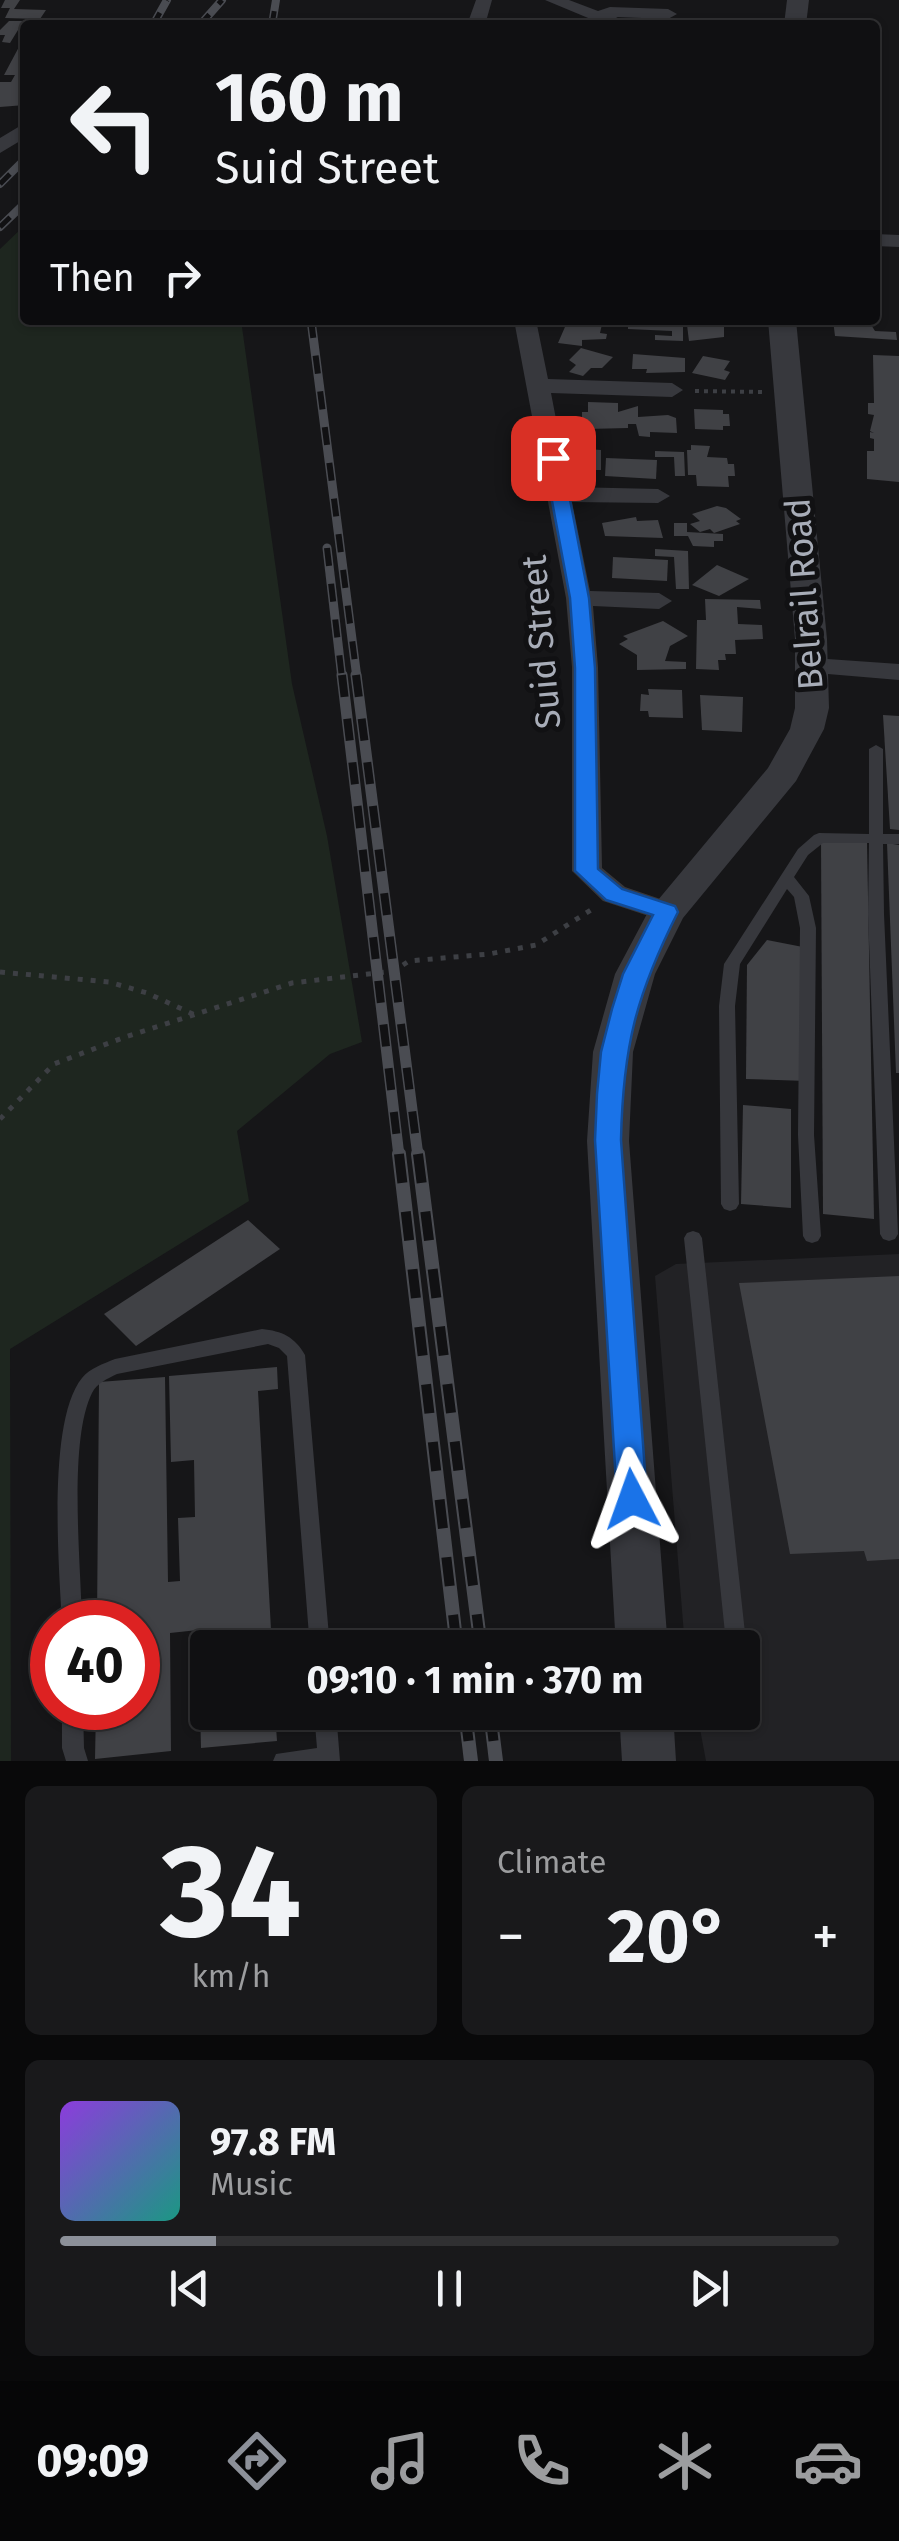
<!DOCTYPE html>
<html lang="en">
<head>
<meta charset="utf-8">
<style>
  :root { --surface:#101012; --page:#19191b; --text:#f1f3f6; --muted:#9c9d9f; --line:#303032; --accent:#8c9099 }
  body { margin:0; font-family:"Fira Sans",sans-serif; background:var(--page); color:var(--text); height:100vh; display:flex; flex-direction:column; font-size:38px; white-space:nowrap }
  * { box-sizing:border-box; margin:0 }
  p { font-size:32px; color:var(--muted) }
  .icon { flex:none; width:55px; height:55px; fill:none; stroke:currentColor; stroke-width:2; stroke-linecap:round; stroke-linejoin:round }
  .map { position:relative; height:1761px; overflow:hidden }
  .panel { display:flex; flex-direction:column; gap:25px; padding:25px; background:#09090a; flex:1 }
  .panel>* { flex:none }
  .top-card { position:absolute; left:20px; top:20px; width:860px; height:305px; border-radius:10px; box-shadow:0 2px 8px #0004,0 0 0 2px var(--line); background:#101012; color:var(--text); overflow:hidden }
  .speed { position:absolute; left:30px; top:1600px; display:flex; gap:20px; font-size:50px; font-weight:700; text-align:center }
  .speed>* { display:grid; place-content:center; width:130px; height:130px; border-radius:50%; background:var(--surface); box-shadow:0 2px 8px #0004,0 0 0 2px var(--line); line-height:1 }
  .speed .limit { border:15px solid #d22; background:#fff; color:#111 }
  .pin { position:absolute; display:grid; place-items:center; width:85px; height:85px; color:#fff; margin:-42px; border-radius:20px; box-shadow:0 5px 15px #0006 }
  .me { position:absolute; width:110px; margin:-55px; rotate:356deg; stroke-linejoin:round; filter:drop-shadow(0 0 8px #0008) }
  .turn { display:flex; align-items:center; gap:35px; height:210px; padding:0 30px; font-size:45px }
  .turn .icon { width:130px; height:130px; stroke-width:2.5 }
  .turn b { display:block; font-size:70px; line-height:85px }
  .then { display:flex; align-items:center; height:95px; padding:0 30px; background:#0003; gap:20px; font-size:38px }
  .big { font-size:75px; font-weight:700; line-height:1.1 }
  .panel .widget { flex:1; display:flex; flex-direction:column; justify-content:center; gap:15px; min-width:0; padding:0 35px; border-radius:15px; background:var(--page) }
  .panel .dial { align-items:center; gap:0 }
  .dial b { font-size:130px; line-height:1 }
  .song { display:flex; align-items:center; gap:30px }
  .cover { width:120px; height:120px; border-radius:15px; background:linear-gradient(135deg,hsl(270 70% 55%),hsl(170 70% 35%)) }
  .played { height:10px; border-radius:5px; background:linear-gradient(90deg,var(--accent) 20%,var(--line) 20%) }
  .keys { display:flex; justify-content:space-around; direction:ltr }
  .heat { display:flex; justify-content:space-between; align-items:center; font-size:55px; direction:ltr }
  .panel .tiles { flex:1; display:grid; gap:25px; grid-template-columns:1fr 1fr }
  .widget:last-child { grid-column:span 2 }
  .trip { position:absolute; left:190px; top:1630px; width:570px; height:100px; border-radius:10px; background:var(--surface); box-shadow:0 2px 8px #0004,0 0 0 2px var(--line); font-weight:700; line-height:100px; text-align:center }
  .menu { display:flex; height:160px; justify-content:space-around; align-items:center; background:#060607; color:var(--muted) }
  .menu .icon { width:70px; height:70px }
  .menu .on { color:var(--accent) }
  .menu b { font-size:45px; color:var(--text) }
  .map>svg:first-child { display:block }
  .built { fill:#222225 }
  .green { fill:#1e261f }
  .building { fill:#404145 }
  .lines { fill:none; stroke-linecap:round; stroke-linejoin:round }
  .path-far1 { stroke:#3d3f44; stroke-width:4; stroke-dasharray:4 5; stroke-linecap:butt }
  .path { stroke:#3d3f44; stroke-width:5; stroke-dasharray:5 8; stroke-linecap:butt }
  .service { fill:#37383d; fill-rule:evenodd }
  .minor { fill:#37383d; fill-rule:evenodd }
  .tertiary { fill:#37383d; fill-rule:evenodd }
  .rail-far3-casing { stroke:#4a4c52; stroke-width:8 }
  .rail-far2-casing { stroke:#4a4c52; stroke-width:9 }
  .rail-far1-casing { stroke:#4a4c52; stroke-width:11 }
  .rail-casing { stroke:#4a4c52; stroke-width:14 }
  .rail-far3 { stroke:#111113; stroke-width:5; stroke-dasharray:14; stroke-linecap:butt }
  .rail-far2 { stroke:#111113; stroke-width:6; stroke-dasharray:18; stroke-linecap:butt }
  .rail-far1 { stroke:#111113; stroke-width:8; stroke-dasharray:22; stroke-linecap:butt }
  .rail { stroke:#111113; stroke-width:10; stroke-dasharray:29; stroke-linecap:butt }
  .route { fill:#1a73e8; stroke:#114b97; stroke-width:2.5 }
  .labels { text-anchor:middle; stroke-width:10; stroke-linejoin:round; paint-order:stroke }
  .street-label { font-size:35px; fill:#a8adb8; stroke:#111113 }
</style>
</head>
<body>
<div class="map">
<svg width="899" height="1761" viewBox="0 0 899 1761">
  <rect width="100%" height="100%" fill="#161618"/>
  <polygon class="built" points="899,1254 899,1761 706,1761 697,1713 742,1712 742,1648 685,1647 655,1276 676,1264"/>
  <polygon class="green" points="25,225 25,320 241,320 292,684 327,836 362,1042 330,1054 237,1131 249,1201 10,1349 11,1761 0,1761 0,249"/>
  <g class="building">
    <polygon points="5,0 20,0 14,9 46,10 40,19 5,18 10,8 1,8"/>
    <polygon points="9,21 30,21 25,30 18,30 10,43 2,42 5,35 0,35 0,30"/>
    <polygon points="20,45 25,45 25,59 19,62 25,62 25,105 0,107 0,82 11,82 15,75 4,75"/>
    <polygon points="568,320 603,320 600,333 607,334 606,339 582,340 582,346 558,343"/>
    <polygon points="628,320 683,323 683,341 655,340 655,335 672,336 672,331 628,329"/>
    <polygon points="692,320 724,320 724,337 689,341 687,325 692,325"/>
    <polygon points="833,320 868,320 875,331 896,332 897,340 835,336"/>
    <polygon points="581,348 613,357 602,368 591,368 583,376 569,372 576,365 569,360"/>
    <polygon points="633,354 685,358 685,372 646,373 647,369 632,369"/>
    <polygon points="873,355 899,356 899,482 867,479 867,451 874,451 874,439 870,438 870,432 874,433 870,431 874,415 868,414 868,403 874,403"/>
    <polygon points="703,356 730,361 724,370 730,372 725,380 692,373"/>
    <polygon points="588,402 618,403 618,412 638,406 638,417 668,415 676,418 677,433 650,432 650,437 639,436 636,424 628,424 628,428 587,429 588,424 582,424 582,412 588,412"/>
    <polygon points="694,409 723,410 723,414 729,414 730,426 723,426 723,430 695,429"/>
    <polygon points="691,445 710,446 707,457 727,458 728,464 734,464 735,476 728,476 729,487 697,486 696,475 688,475 687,450 691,450"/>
    <polygon points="588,449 601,450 601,470 587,470"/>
    <polygon points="655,451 684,452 685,476 675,476 674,457 655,457"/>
    <polygon points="606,458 657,460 656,479 605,476"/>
    <polygon points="717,506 726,508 741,519 736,521 740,524 714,533 710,529 700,532 690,524 700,521 692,514"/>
    <polygon points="636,517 637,521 658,520 663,538 605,536 602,523"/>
    <polygon points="674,523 687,523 687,532 723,534 723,541 714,541 714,547 693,546 688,536 674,536"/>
    <polygon points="655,549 688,551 689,589 676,589 674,557 655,556"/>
    <polygon points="613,557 668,560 667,581 612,578"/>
    <polygon points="717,565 749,579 719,596 692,585"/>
    <polygon points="705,599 760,600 761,609 737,607 738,624 762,625 763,639 735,640 736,654 725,654 726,660 718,660 719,670 696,669 697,620 706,620"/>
    <polygon points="663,621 688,636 670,646 665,661 686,662 686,669 637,670 637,655 619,644 628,639 623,636"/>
    <polygon points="648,689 682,690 683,718 649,717 648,711 640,711 641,694 649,695"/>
    <polygon points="700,695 743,697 742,732 702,730"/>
    <polygon points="883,715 899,716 899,830 890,829"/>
    <polygon points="821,840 867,843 874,1219 823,1214"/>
    <polygon points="887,843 899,845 899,1073 896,1073"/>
    <polygon points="767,940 808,948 807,1081 746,1079 747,965"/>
    <polygon points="743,1105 791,1109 791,1208 741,1204"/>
    <polygon points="248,1220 280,1249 136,1346 104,1314"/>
    <polygon points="899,1276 899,1559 867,1561 864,1551 790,1554 739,1283"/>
    <polygon points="277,1367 278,1389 258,1391 272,1648 208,1648 208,1712 275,1712 277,1741 201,1748 198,1630 170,1633 171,1751 95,1759 96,1708 138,1708 138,1622 97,1622 99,1382 165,1377 168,1582 180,1581 178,1518 195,1517 194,1460 171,1462 169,1376"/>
  </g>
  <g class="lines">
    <polyline class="path-far1" points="695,391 764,392"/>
    <g class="path">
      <polyline points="0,972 109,982 147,993 195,1015"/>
      <polyline points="0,1119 54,1064 125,1037 292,983 394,971 409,961 489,954 536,945 594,908"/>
    </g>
    <g class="service">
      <polygon points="876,745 883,749 883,834 899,834 899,844 883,844 884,914 898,1234 895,1239 889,1241 883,1239 880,1234 868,914 869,843 823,843 808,855 794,877 809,896 816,928 814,1135 821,1236 818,1241 812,1243 806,1241 803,1236 798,1135 800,928 794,897 787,889 740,964 735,1006 739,1204 736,1209 730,1211 724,1209 721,1204 719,1006 724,964 798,849 814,835 819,833 869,834 869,749"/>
      <polygon points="693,1231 699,1233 702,1238 745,1633 742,1640 735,1642 728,1640 725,1633 684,1238 687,1233"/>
      <path d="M262 1329C282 1331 295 1337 305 1355L330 1648H310L287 1356 279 1348 268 1344 117 1374C107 1379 97 1383 92 1393 68 1441 81 1566 82 1622H62C59 1567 47 1421 82 1378 90 1368 103 1364 115 1359Z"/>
      <polygon points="62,1708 83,1708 84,1748 88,1761 66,1761 62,1748"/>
      <polygon points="314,1712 336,1712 340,1761 273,1761 276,1754 317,1748"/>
    </g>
    <g class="minor">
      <polygon points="476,0 492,0 485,25 467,25"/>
      <polygon points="545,0 569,0 598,11 610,7 668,9 677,14 668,19 616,17 630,25 605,25"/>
      <polygon points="25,123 25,138 0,153 0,138"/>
      <polygon points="875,234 899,235 899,247 875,246"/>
      <polygon points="514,320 536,320 548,379 672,383 683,390 672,397 551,393 569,487 658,489 670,496 658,503 572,502 590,591 659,593 672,601 659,609 593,606 598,667 602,868 625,887 678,905 682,912 678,919 667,922 603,901 572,871 572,667 566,598"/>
      <polygon points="813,658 899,664 899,680 804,672 800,666 804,660"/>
    </g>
    <g class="tertiary">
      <polygon points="787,0 809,0 806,25 784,25"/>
      <polygon points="768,320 796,320 827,639 829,708 824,729 796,781 683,918 655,974 633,1052 629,1141 668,1648 616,1648 587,1141 593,1052 615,974 648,912 768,768 790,729 795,708 795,639"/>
      <polygon points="619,1712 673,1712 676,1761 622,1761"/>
    </g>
    <defs>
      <g id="rail-far3">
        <polyline points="153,25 167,0"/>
        <polyline points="200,25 222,0"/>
        <polyline points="272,25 276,0"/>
        <polyline points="0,184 25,159"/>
        <polyline points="0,227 25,203"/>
      </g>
      <g id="rail-far2">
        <polyline points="311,320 357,678"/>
        <polyline points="327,548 342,678"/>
      </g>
      <g id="rail-far1">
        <polyline points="342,675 399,1156"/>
        <polyline points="356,675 418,1156"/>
      </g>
      <g id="rail">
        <polyline points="399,1154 457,1648"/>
        <polyline points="418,1154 481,1648"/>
        <polyline points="465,1712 471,1761"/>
        <polyline points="490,1712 496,1761"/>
      </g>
    </defs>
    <use href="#rail-far3" class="rail-far3-casing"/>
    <use href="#rail-far2" class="rail-far2-casing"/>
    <use href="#rail-far1" class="rail-far1-casing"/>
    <use href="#rail" class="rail-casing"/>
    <use href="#rail-far3" class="rail-far3"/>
    <use href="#rail-far2" class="rail-far2"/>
    <use href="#rail-far1" class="rail-far1"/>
    <use href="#rail" class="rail"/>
  </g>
  <path class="route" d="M553 453 562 458 589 598 595 668 598 869 622 889 675 906 678 912C636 995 623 1047 621 1140L647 1499 643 1508 632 1512 621 1508 617 1499 595 1140 597 1094 601 1052 612 1009 623 974 653 915 606 900 575 871V668L570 598 544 458Z"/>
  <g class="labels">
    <g class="street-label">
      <text transform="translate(804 594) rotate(-94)" y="12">Belrail Road</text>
      <text transform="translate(541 642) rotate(-95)" y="12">Suid Street</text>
    </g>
  </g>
</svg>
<div class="speed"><div class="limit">40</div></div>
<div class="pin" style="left:553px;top:458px;background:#d93025"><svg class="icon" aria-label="arrive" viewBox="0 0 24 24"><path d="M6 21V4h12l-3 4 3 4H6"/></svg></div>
<svg class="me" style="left:632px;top:1499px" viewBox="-20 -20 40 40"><path d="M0-17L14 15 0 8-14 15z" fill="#1a73e8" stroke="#fff" stroke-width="4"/></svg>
<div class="trip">09:10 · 1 min · 370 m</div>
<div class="top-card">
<div class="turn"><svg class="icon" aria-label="left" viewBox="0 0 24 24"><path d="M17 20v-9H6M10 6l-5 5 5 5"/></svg><div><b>160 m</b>Suid Street</div></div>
<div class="then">Then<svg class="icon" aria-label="right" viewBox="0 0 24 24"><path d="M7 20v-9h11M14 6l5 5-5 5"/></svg></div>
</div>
</div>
<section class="panel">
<div class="tiles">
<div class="widget dial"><b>34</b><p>km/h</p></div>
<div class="widget"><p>Climate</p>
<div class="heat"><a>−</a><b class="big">20°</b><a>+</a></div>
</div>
<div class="widget">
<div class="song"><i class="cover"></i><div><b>97.8 FM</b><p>Music</p></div></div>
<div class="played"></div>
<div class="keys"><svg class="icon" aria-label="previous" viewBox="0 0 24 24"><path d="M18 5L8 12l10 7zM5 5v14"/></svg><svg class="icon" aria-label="pause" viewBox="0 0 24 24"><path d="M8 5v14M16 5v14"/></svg><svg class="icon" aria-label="next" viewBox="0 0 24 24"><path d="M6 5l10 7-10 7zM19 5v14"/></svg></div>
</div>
</div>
</section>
<nav class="menu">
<b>09:09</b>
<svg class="icon on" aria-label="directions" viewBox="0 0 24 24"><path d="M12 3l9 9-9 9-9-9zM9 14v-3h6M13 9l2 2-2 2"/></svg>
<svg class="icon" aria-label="music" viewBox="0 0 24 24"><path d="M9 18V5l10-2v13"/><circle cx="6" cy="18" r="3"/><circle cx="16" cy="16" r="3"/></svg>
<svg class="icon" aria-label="phone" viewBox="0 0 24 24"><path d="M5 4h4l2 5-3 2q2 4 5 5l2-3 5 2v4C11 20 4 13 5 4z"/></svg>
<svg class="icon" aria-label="climate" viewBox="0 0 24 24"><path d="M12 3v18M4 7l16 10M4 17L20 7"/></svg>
<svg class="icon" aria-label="car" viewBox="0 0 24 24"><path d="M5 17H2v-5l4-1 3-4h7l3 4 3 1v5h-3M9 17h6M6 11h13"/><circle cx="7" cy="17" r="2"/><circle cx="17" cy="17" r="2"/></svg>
</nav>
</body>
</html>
